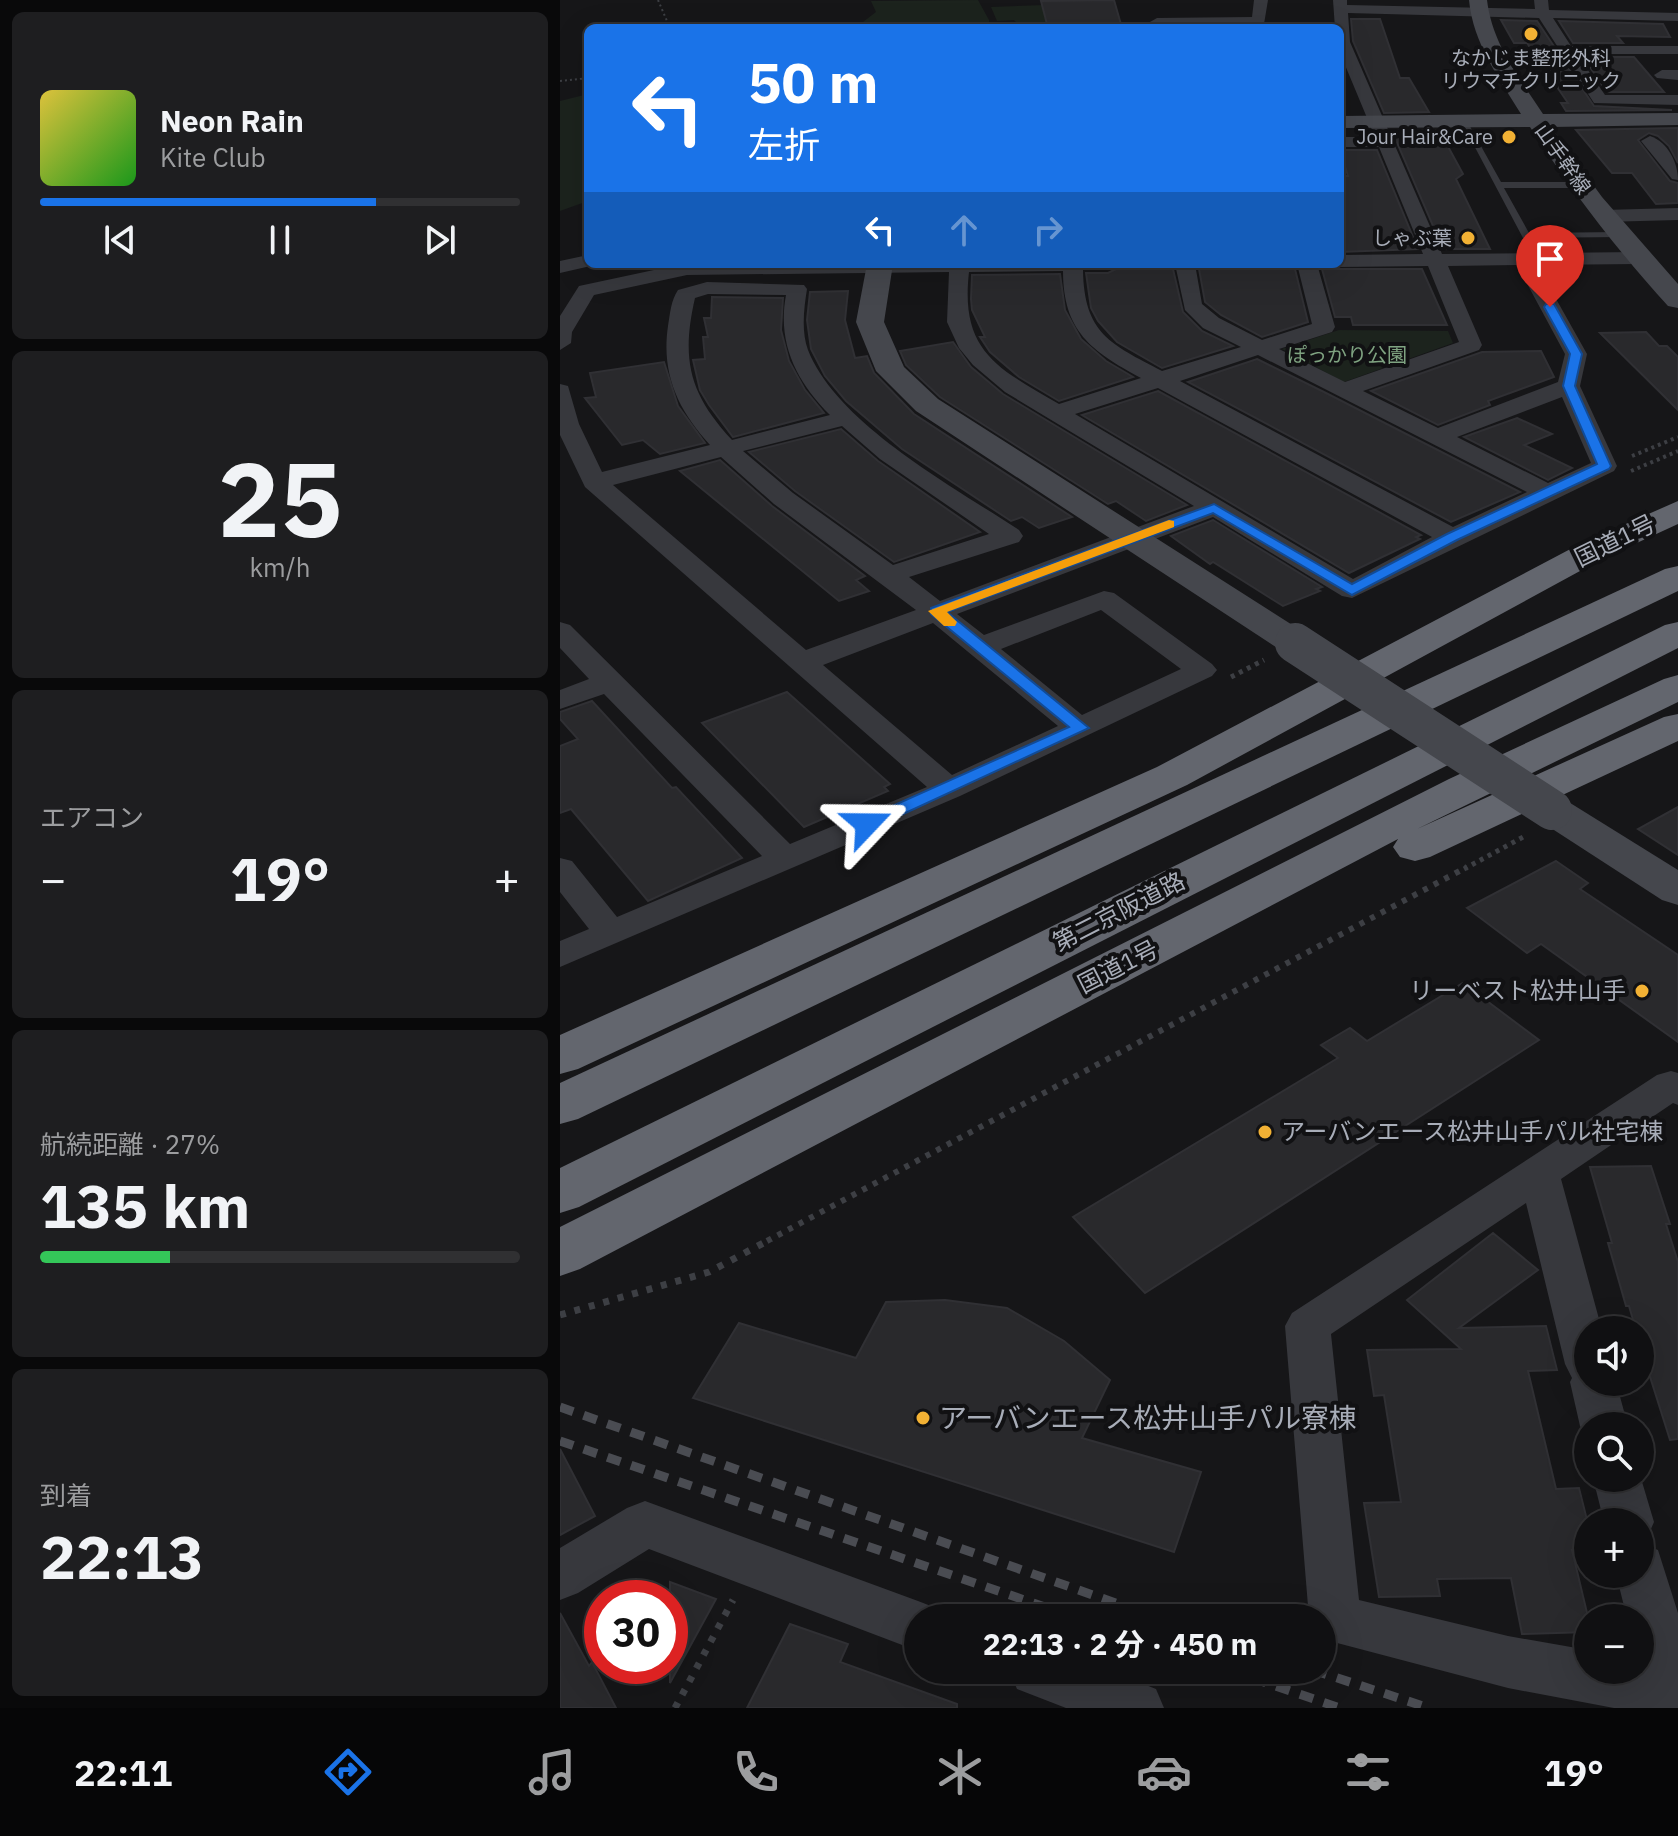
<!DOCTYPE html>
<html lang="ja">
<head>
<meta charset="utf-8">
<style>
  :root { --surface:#101012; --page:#1e1e20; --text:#f1f3f6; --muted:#9c9d9f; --line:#303032; --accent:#1a73e8 }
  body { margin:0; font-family:"IBM Plex Sans","Noto Sans JP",sans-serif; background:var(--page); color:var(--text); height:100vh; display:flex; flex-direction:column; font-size:30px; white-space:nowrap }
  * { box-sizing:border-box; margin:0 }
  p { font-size:26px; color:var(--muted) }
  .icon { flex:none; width:44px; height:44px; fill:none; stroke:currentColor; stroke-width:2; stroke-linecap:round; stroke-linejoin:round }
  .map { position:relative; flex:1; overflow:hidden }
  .details { display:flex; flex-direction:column; gap:12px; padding:12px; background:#09090a; width:560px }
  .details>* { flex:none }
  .hud { position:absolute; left:24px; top:24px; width:760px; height:244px; border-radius:12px; box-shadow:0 8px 32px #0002,0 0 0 2px var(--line); background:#1a73e8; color:#fff; overflow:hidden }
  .tools { position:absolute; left:1014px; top:1316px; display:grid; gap:16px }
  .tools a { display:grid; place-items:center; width:80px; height:80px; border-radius:50%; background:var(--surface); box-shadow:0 8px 32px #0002,0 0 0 2px var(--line); font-size:40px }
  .speed { position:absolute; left:24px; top:1580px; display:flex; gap:16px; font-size:40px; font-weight:700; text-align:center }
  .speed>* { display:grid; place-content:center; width:104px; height:104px; border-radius:50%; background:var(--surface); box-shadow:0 8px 32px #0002,0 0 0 2px var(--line); line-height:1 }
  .speed .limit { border:12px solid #d22; background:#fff; color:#111 }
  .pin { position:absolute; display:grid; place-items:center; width:68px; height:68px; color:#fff; margin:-82px -34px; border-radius:50% 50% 50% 0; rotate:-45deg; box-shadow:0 0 8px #0007 }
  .pin .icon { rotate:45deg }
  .me { position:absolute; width:88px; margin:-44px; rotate:67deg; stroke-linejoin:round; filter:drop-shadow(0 0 6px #0008) }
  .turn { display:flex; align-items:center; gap:28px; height:168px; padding:0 32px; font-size:36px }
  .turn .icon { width:104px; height:104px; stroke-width:2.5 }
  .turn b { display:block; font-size:56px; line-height:68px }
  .lanes { display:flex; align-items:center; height:76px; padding:0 32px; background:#0003; justify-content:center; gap:40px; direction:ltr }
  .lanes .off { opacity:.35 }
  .big { font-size:60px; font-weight:700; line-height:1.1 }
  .details .widget { flex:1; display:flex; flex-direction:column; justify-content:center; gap:12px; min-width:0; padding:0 28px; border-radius:12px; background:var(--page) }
  .details .dial { align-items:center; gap:0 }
  .dial b { font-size:104px; line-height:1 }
  .song { display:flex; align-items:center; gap:24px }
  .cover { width:96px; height:96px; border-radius:12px; background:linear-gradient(135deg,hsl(50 70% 55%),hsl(120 70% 35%)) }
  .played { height:8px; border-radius:4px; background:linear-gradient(90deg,var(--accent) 70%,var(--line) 70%) }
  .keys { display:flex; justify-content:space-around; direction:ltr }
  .heat { display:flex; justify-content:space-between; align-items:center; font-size:44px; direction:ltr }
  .charge { height:12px; border-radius:6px; background:linear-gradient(90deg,#34c759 27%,var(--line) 0) }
  .trip { position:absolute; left:344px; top:1604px; width:432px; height:80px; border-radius:40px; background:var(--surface); box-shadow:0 8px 32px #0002,0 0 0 2px var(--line); font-weight:700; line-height:80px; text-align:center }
  .dock { display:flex; height:128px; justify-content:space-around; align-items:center; background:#060607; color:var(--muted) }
  .dock .icon { width:56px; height:56px }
  .dock .on { color:var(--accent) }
  .dock b { font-size:36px; color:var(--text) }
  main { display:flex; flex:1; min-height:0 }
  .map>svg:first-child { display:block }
  .green { fill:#1c231d }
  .building { fill:#29292c; stroke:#303034; stroke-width:2 }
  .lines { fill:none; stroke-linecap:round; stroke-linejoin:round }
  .path-far4 { stroke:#3d3f44; stroke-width:2; stroke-dasharray:2 3; stroke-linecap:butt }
  .path-far3 { stroke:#3d3f44; stroke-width:4; stroke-dasharray:3 4; stroke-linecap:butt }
  .path-far2 { stroke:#3d3f44; stroke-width:5; stroke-dasharray:4 5; stroke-linecap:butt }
  .path-far1 { stroke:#3d3f44; stroke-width:6; stroke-dasharray:5 7; stroke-linecap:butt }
  .path { stroke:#3d3f44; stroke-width:7; stroke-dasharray:6 9; stroke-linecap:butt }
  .lane { fill:#37383d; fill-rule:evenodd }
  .street { fill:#37383d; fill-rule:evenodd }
  .secondary { fill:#45474d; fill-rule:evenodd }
  .highway { fill:#63666e; fill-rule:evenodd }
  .rail { stroke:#4a4c52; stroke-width:9; stroke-dasharray:14 11; stroke-linecap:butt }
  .secondary-bridge { stroke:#45474d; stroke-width:40 }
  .route { fill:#1a73e8; stroke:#114b97; stroke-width:2 }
  .slow { fill:#f59e0b }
  .poi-dot { fill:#f2b134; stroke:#111113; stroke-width:3 }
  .labels { text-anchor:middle; stroke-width:8; stroke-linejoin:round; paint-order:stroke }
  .far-poi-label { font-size:20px; fill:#a8adb8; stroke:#111113; text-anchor:end }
  .far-street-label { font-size:20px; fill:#a8adb8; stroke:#111113 }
  .far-park-label { font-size:20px; fill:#7fa381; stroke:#111113 }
  .street-label { font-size:24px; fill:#a8adb8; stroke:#111113 }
  .poi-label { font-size:24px; fill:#a8adb8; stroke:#111113; text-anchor:end }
  .near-poi-label { font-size:28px; fill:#a8adb8; stroke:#111113; text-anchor:start }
</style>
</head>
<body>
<main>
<section class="details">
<div class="widget">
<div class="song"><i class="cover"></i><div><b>Neon Rain</b><p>Kite Club</p></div></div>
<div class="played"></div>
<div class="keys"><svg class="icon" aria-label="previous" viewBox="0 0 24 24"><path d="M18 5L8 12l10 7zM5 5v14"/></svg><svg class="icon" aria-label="pause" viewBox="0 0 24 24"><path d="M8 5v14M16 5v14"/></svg><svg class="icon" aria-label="next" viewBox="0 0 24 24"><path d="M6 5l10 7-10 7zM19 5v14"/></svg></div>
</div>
<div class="widget dial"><b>25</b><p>km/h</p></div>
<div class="widget"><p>エアコン</p>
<div class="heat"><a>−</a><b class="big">19°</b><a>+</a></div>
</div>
<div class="widget"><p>航続距離 · 27%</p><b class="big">135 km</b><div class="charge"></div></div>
<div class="widget"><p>到着</p><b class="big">22:13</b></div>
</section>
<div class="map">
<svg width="1118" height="1708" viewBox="0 0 1118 1708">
  <rect width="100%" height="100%" fill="#161618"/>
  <g class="green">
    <polygon points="418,0 429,20 429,28 307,28 303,22 316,12 311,1"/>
    <polygon points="513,4 521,28 462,28 454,20 437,21 431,7"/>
    <polygon points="28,94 28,201 0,211 0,101"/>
    <polygon points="779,330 888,331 893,343 784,382 722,349"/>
  </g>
  <g class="building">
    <polygon points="554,0 562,28 488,28 481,1"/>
    <polygon points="791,19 820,19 840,78 849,78 869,112 824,113 793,41"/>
    <polygon points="941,20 977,21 1034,106 1112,110 1006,111 1001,103 1008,103 967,43 954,43"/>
    <polygon points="999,21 1103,24 1110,37 1057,36 1063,43 1013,43"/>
    <polygon points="1023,57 1074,57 1104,92 1047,92"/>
    <polygon points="1118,128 1118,163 1109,146 1098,136 1089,133 1078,140 1110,181 1118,183 1118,203 1096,204 1072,173 1052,173 1016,130"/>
    <polygon points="879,130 903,174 896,179 930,249 883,249 832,131"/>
    <polygon points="780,150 817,150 858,249 780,252 780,176 788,176"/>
    <polygon points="556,269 613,269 623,312 642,331 673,346 602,368 557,342 538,321 531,308 526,273 548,273"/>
    <polygon points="639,269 735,269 748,322 702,337 661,315 645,302"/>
    <polygon points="762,269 862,269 887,325 793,325 791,317 775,317"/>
    <polygon points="500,274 505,310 521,339 546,361 573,377 499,401 459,377 430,352 420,337 425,337 412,310 411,299 412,275"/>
    <polygon points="288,291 285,320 295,358 307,356 314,373 354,414 512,517 479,528 462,517 451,521 342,449 286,401 265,376 251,349 247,320 250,292"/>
    <polygon points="152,297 223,298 221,330 229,361 245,390 264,413 173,437 149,405 140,390 133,360 145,359 143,337 148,337 144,318 151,318"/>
    <polygon points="1086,332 1099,346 1107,346 1118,357 1118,410 1040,333"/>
    <polygon points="393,342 411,367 443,394 627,505 586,521 556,501 548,504 380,397 346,365 340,351"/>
    <polygon points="981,351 994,377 928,401 930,405 878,425 811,391 922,352"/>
    <polygon points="697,359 766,393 960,492 891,522 628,382"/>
    <polygon points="104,362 118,406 145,443 100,454 83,440 62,445 25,398 36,397 30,373"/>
    <polygon points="598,391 861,535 856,537 860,539 789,573 522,415"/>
    <polygon points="957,418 992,434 964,445 1012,468 988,480 904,437"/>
    <polygon points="281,429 318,461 420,532 334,562 235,491 189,452"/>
    <polygon points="160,460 212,506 305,576 296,580 309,591 279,601 120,471"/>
    <polygon points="653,520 762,587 756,589 760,591 723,606 653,562 650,564 611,536"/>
    <polygon points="227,692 330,784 324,787 328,791 244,827 142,723"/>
    <polygon points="32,701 112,788 116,787 182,858 88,901 11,809 0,813 0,746 18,739 0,719 0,712"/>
    <polygon points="1118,807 1118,855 1078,829"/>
    <polygon points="996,861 1028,883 1020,889 1118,955 1118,1042 981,944 967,953 907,908"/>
    <polygon points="903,983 979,1040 585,1293 513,1217 778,1058 761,1045 790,1028 807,1041"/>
    <polygon points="1091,1166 1110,1224 1106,1224 1118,1262 1118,1439 1110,1440 1080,1345 1080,1330 1076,1330 1069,1306 1066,1306 1048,1243 1052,1243 1030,1167"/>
    <polygon points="933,1233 978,1270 899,1328 986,1326 997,1370 968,1371 996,1489 1019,1488 1028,1524 1028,1550 1012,1550 1028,1617 1028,1632 962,1634 951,1578 877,1579 880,1596 819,1597 804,1503 841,1502 824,1395 814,1396 807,1350 901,1349 847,1300"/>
    <polygon points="385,1300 447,1308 504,1341 550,1380 522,1438 641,1472 614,1552 133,1398 179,1323 296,1358 326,1302"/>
    <polygon points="0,1449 35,1516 0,1535"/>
    <polygon points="110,1582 156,1599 110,1683"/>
    <polygon points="0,1613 29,1666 32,1662 56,1708 0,1708"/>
    <polygon points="230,1624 288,1644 280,1662 397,1704 397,1708 187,1708"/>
  </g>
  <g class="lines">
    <g class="path-far4">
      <polyline points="98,0 110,28"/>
      <polyline points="0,81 28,78"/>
    </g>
    <g class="path-far3">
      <polyline points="1072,456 1118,437"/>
      <polyline points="1071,471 1118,451"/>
    </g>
    <g class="path-far2">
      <polyline points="671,677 704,660"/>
      <polyline points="904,869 965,836"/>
    </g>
    <polyline class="path-far1" points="207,1241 907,867"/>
    <g class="path">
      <polyline points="0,1315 149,1272 211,1239"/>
      <polyline points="115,1708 173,1600"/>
    </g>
    <polygon class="lane" points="900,119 907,121 941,182 1021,182 1025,185 1021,188 944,188 969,233 1059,232 1064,235 1062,237 963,238"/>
    <g class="street">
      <polygon points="694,0 708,0 704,24 597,26 590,22 597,18 692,17"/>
      <path d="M773 0H787V5L975 9 974 0H988L989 10 1118 13V21L993 18 1011 46H1118V54H1017L1045 95H1118V105L1034 103 979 18 788 13 790 42 882 254 1078 252 1088 258 1078 264 977 265 1027 354 1020 386 1057 466 1054 471 792 598 782 596 653 517 397 614 424 635 544 591 554 593 652 664 657 670 652 676 400 796 0 967V941L29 929 0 892V858L12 861 57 917 202 856 44 694 0 709V690L29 679 0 648V622L10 625 230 844 367 787 25 487 0 435V384L8 386 19 424 42 472 150 445C118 410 101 374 108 326 110 314 111 300 118 290L147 282 244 285 247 289C244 308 241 331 248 350 277 424 394 487 459 530L463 536 459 542 349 577 380 601 634 506 445 392 413 365 399 348 387 322 389 272 127 275 34 295 12 332 11 343 0 350V316L19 286 122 264H558L548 270H523C524 334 551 344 602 371L681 347 643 328 625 310 615 264H635L642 304 659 318 702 340 752 324 737 264H757L775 327 772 332 719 349 785 382 899 342 868 266 780 267 772 264H780V255L863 254 819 147H780V137H815L780 53V28H775ZM957 265 1005 354 998 382 878 428 803 391 919 350 922 345 888 266ZM503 271C503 331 531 351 581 378L499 404C437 368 400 351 409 272ZM148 294 226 295C217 343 236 381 270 415L172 440C129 394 121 359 135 298ZM698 355 967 492 893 527 620 381ZM598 388 872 537 793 579 515 414ZM1002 397 1031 463 988 483 897 437ZM282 426 320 459 429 534 333 565 233 493 183 451ZM161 457 214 504 356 610 246 650 53 485ZM541 610 621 669 522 715 441 649ZM373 623 498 726 392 775 263 665Z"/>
      <polygon points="1102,70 1118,70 1118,80 1097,78 1094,75"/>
      <path d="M1090 136C1108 142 1118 163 1118 180L1112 179 1081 141Z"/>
      <polygon points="1118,208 1118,220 1043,222 1034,216 1043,210"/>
      <polygon points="28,255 28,264 35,265 0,273 0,261"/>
      <polygon points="1111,1071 1118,1073 1118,1105 1113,1103 1001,1179 1042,1330 1028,1330 1028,1382 1056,1382 1068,1426 1028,1426 1028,1441 1020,1426 1010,1382 1012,1378 1005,1364 966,1203 771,1334 799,1600 948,1636 1028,1650 1028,1670 1080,1670 1080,1618 1067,1618 1056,1574 1080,1574 1080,1543 1098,1550 1118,1613 1118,1708 1054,1708 948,1688 762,1639 762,1618 749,1618 725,1326 732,1313 1097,1075"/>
      <polygon points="1080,1475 1094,1522 1087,1538 1080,1541 1080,1522 1044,1522 1033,1478 1080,1478"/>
      <polygon points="85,1501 358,1601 376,1608 381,1618 358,1618 358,1651 89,1549 18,1593 0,1600 0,1548 67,1508"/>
      <polygon points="449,1670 548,1670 596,1689 604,1708 506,1708 457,1689"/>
    </g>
    <g class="secondary">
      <path d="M909 0H927C932 43 959 78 983 114L1118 113V125L991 127 1042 197 1118 284V308L1108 306C1057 250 1011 190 970 127L780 128V116L961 114C939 78 913 43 909 0Z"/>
      <polygon points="307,264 333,264 324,322 344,367 378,399 748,635 754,643 748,651 735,654 722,651 356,411 316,371 296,322"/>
      <polygon points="992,797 1007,801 1118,870 1118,905 1102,900 977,819 971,810 977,801"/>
    </g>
    <g class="highway">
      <polygon points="1118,501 1118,524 1042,559 627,785 18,1069 0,1074 0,1035 597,767 1018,545"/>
      <polygon points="1118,566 1118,591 18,1119 0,1124 0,1083 1105,569"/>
      <polygon points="1118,622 1118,648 19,1207 0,1213 0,1168 1105,625"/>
      <polygon points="1118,675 1118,702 857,829 1104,717 1118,714 1118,741 870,857 855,861 840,857 833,847 838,839 20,1269 0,1276 0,1227 889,779 1104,679"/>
    </g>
    <g class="rail">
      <polyline points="0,1407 598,1618"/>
      <polyline points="0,1441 517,1618"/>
      <polyline points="669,1670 780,1708"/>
      <polyline points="753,1670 869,1708"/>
    </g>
    <polyline class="secondary-bridge" points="735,643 992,810"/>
  </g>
  <polygon class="route" points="986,304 994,304 1022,354 1015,386 1051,466 1049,469 897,540 792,595 653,513 387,612 529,728 313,828 301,828 298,824 301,820 509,727 371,614 371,608 654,504 792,584 887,534 1037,464 1003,386 1010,354 984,307"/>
  <polygon class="slow" points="609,520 614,521 614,527 387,612 397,622 395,626 384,626 368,611"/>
  <g class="poi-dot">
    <circle cx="971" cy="34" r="8"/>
    <circle cx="949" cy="137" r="8"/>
    <circle cx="908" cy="238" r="8"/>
    <circle cx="1082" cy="991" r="8"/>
    <circle cx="705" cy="1132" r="8"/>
    <circle cx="363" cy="1418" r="8"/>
  </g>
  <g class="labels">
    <g class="far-poi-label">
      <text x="971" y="65" text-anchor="middle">なかじま整形外科<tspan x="971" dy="23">リウマチクリニック</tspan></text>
      <text x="933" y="144">Jour Hair&amp;Care</text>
      <text x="892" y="245">しゃぶ葉</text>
    </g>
    <g class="far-street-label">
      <text transform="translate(1003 159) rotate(55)" y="7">山手幹線</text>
    </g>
    <g class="far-park-label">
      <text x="787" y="362">ぽっかり公園</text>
    </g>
    <g class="street-label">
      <text transform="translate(1055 541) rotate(-26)" y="8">国道1号</text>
      <text transform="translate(559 912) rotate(-27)" y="8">第二京阪道路</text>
      <text transform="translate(558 967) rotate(-27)" y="8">国道1号</text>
    </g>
    <g class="poi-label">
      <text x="1066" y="999">リーベスト松井山手</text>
      <text x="721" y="1140" text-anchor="start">アーバンエース松井山手パル社宅棟</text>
    </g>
    <g class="near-poi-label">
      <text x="379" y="1428">アーバンエース松井山手パル寮棟</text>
    </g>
  </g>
</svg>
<div class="tools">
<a><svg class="icon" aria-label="sound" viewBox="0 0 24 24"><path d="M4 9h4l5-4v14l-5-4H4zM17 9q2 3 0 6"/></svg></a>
<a><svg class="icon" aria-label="search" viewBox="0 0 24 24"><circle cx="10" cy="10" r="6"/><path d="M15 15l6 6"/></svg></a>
<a>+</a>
<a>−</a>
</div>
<div class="speed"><div class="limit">30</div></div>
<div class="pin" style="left:990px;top:307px;background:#d93025"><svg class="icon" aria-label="arrive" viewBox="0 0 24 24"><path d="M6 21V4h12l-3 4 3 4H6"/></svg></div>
<svg class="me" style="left:307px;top:824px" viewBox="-20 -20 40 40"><path d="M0-17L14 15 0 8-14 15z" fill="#1a73e8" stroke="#fff" stroke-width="4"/></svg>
<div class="trip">22:13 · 2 分 · 450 m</div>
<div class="hud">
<div class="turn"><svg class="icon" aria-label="left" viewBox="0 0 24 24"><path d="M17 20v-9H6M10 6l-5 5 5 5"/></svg><div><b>50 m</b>左折</div></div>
<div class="lanes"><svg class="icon" aria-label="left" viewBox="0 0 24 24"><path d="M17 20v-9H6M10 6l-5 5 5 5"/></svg><svg class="icon off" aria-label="ahead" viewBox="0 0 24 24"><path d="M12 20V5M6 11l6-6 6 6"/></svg><svg class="icon off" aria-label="right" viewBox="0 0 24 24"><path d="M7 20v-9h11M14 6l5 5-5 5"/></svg></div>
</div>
</div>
</main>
<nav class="dock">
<b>22:11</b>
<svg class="icon on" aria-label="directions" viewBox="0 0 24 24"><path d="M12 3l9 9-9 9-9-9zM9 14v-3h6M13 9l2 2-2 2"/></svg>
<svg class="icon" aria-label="music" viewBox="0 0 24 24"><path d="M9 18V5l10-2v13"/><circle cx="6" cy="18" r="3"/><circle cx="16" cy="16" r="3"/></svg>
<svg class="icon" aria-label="phone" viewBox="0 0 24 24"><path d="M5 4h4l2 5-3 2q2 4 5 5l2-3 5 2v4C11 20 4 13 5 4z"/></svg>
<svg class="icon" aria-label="climate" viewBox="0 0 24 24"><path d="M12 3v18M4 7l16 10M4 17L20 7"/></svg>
<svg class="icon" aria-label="car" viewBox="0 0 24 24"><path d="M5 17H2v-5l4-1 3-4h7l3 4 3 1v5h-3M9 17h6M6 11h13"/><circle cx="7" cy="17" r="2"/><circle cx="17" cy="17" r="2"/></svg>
<svg class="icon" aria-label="filters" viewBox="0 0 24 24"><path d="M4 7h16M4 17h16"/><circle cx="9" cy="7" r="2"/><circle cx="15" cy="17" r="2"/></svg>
<b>19°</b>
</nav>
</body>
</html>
